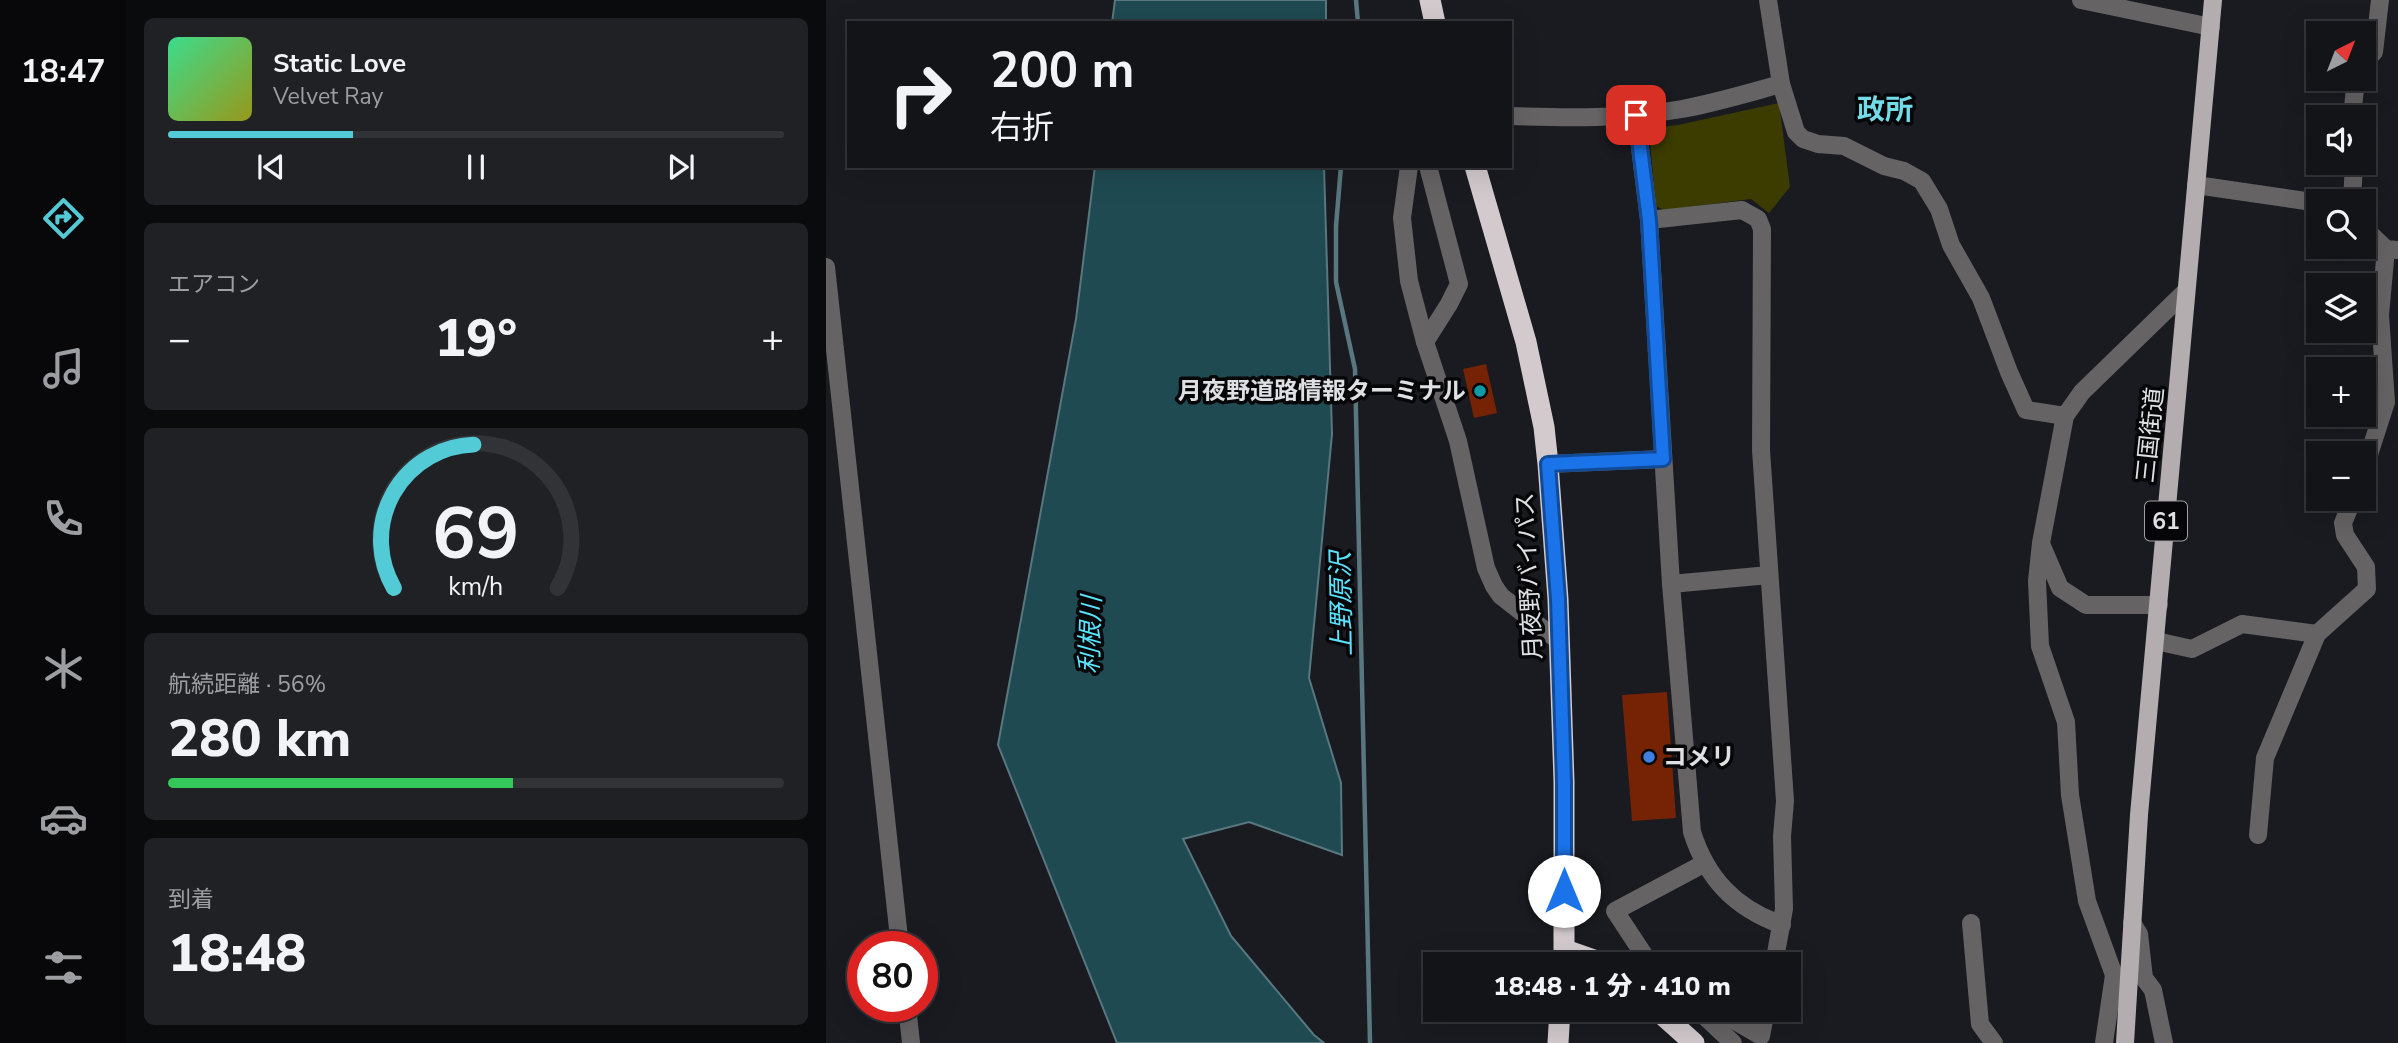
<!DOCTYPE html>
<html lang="ja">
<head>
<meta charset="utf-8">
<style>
  :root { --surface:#131418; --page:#202125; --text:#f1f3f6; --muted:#9d9ea2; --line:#323337; --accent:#52cbd7 }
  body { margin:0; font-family:"Nunito Sans","Noto Sans JP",sans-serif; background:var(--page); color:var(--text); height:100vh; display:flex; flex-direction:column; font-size:26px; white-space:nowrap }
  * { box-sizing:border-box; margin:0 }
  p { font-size:23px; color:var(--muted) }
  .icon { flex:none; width:38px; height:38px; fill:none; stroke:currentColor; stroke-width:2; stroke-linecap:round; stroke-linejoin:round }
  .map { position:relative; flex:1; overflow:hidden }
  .panel { display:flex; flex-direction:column; gap:18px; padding:18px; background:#0a0b0d; width:700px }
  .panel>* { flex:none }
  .hud { position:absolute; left:21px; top:21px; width:665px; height:147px; border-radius:0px; box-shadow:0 7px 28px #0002,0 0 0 2px var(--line); background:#131418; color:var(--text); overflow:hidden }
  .needle { width:46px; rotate:42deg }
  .controls { position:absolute; left:1480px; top:21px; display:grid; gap:14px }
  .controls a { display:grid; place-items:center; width:70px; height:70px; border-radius:0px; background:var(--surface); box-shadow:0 7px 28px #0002,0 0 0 2px var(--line); font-size:35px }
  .speed { position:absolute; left:21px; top:931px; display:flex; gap:14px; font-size:35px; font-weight:700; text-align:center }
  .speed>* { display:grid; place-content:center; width:91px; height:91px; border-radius:50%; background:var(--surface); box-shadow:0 7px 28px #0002,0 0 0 2px var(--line); line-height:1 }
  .speed .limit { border:10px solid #d22; background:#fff; color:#111 }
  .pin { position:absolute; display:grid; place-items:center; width:60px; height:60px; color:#fff; margin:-30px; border-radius:14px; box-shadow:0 4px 10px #0006 }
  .me { position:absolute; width:77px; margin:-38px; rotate:0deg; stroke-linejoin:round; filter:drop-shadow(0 0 5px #0008) }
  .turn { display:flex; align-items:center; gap:24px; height:147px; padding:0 28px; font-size:32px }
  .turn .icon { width:91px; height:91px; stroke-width:2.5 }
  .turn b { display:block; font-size:49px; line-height:60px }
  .big { font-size:52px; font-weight:800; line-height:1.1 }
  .panel .widget { flex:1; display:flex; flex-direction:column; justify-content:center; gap:10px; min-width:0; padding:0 24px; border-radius:10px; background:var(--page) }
  .panel .dial { align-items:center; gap:0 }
  .dial svg { height:182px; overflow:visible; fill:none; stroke:var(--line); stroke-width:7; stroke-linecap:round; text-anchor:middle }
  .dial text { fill:var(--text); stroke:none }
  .song { display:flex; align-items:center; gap:21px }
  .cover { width:84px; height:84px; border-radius:10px; background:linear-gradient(135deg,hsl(150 70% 55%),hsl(60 70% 35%)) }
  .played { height:7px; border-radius:4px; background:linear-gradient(90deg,var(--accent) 30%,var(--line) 30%) }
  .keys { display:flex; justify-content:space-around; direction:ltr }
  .heat { display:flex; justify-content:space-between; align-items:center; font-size:38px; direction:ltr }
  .charge { height:10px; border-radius:5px; background:linear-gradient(90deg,#34c759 56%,var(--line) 0) }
  .trip { position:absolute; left:597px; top:952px; width:378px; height:70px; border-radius:0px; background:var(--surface); box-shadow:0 7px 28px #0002,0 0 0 2px var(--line); font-weight:800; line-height:70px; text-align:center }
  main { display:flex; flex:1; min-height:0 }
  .dock { display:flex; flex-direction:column; width:126px; justify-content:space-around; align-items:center; background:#08080a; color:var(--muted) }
  .dock .icon { width:49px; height:49px }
  .dock .on { color:var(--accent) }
  .dock b { font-size:32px; color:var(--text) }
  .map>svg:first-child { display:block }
  .green { fill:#3c3c00 }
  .water { fill:#1f4a52; stroke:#59777e; stroke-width:2 }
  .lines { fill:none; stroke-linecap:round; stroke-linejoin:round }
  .stream { stroke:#59777e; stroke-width:4.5 }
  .building { fill:#762205 }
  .minor { stroke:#666364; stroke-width:18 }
  .major { stroke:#b3adaf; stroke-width:18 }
  .highway { stroke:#d2cacc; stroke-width:21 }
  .route-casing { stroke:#114b97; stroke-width:18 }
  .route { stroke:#1a73e8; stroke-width:12 }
  .culture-dot { fill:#0f9aa8; stroke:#060608; stroke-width:2.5 }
  .shop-dot { fill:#3f7fe0; stroke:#060608; stroke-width:2.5 }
  .labels { text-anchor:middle; stroke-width:7; stroke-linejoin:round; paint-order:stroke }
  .shield { fill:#060608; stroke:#9e9fa1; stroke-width:2 }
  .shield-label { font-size:23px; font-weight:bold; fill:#dfe0e3 }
  .poi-label { font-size:24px; font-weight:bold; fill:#dfe0e3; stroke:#060608; text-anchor:end }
  .street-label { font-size:24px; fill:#dfe0e3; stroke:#060608 }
  .water-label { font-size:26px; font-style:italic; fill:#5ae3fc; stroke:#060608 }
  .quarter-label { font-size:28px; font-weight:bold; fill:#72dde8; stroke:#060608 }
</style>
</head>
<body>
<main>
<nav class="dock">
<b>18:47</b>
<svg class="icon on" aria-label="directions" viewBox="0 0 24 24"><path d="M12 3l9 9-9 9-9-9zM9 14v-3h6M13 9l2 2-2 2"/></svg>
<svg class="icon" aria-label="music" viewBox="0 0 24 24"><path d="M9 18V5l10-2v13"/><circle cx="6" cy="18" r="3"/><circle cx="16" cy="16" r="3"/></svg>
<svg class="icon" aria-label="phone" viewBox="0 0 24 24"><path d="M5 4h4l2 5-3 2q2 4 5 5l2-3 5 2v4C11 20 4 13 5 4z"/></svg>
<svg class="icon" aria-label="climate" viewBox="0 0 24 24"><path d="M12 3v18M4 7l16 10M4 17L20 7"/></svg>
<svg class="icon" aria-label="car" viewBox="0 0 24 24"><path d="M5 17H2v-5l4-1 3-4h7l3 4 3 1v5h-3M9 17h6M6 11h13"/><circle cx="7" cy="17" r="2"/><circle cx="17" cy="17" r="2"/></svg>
<svg class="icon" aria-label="filters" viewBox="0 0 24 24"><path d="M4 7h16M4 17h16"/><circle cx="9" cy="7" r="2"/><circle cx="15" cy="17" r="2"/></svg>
</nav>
<section class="panel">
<div class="widget">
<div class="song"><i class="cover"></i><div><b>Static Love</b><p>Velvet Ray</p></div></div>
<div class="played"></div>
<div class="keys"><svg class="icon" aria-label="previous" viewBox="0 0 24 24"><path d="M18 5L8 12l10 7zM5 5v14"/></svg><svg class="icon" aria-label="pause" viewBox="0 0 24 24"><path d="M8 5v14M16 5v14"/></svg><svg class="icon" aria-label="next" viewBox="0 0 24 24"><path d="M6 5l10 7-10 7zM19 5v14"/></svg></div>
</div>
<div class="widget"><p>エアコン</p>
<div class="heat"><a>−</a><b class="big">19°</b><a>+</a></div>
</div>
<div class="widget dial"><svg viewBox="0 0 100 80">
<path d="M14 69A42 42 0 1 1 86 69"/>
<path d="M14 69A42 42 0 0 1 49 6" stroke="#52cbd7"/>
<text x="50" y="56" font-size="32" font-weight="700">69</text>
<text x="50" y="72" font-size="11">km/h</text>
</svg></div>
<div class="widget"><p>航続距離 · 56%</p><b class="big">280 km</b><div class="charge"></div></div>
<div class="widget"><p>到着</p><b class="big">18:48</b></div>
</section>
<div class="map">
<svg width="1572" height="1043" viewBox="0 0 1572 1043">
  <rect width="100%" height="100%" fill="#191b20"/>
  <polygon class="green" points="953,103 964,187 943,213 925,199 838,210 830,206 823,131 826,128 852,125"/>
  <g class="water">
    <polygon points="289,0 500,0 500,23 286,23"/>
    <polygon points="269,166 498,166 506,434 483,678 515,783 516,855 423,822 357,839 405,936 488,1035 498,1043 291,1043 172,745 250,319"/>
  </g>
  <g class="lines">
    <g class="stream">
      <polyline points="530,0 532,23"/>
      <polyline points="515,166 510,226 510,282 529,369 544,1043"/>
    </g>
  </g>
  <g class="building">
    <polygon points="660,364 671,413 648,418 637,369"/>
    <polygon points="841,692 850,818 806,821 796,695"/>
  </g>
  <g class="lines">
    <g class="minor">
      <polyline points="942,0 955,84 970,132 977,139 992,144 1018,146 1058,166 1078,171 1096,181 1113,209 1125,245 1155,298 1183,372 1200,410 1239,416"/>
      <polyline points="1255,0 1385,27"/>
      <polyline points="1538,63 1548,52 1554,0"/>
      <path d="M810 115 823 220 845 584 866 832C881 879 909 908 956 925"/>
      <path d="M684 116C742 118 799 119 856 109 889 103 922 93 955 84"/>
      <polyline points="1526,117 1530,79"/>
      <polyline points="583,166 576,218 583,281 599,342 632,441 660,568 668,586 675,596 734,642"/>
      <polyline points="1370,185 1493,203"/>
      <polyline points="1526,201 1528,163"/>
      <polyline points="823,220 916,210 932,219 936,229 935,450 959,801 956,836 958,909 948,964"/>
      <polyline points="1538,228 1560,249 1572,250"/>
      <polyline points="0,267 74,947"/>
      <polyline points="599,342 623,304 633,284 602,166"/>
      <polyline points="722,464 837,459"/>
      <polyline points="1538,470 1560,402 1554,315 1560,249"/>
      <polyline points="1216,546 1234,588 1260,605 1333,605"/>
      <polyline points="845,584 943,575"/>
      <polyline points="1330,641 1366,649 1416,624 1491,634"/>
      <polyline points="1432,835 1439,758 1491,634 1541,589 1540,567 1519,535 1517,523 1527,499"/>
      <polyline points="1145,923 1154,1024 1168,1043"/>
      <polyline points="1306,923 1313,934 1318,978 1327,990 1338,1043"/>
      <polyline points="824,964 789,911 879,863"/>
      <polyline points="1302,976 1288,975 1261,901 1244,795 1240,722 1214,646 1211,581 1215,543 1239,416 1256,392 1360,291"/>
      <polyline points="81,1006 85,1043"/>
      <polyline points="872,1010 907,1043"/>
      <polyline points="890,1010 935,1036 940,1010"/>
      <polyline points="1278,1043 1288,975"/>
    </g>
    <polyline class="major" points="1299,1043 1313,815 1387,0"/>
    <g class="highway">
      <polyline points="604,0 609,23"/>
      <polyline points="649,166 700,342 718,427 722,464 732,599 738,782 738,964"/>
      <polyline points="739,950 779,964"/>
      <polyline points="831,1010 868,1043"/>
      <polyline points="732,1043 734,1010"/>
    </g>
  </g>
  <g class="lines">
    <defs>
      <polyline id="route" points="738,891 738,782 732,599 722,464 837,459 823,220 810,115"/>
    </defs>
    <use href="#route" class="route-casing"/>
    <use href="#route" class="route"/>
  </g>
  <circle class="culture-dot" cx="654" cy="391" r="7"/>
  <circle class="shop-dot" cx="823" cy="757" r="7"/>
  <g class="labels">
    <rect class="shield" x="1319" y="501.5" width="42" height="39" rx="5"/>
    <g class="shield-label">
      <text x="1340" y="529">61</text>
    </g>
    <g class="poi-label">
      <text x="640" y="399">月夜野道路情報ターミナル</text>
      <text x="837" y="765" text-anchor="start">コメリ</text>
    </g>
    <g class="street-label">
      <text transform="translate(1324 435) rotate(-84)" y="8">三国街道</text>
      <text transform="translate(703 576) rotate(-93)" y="8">月夜野バイパス</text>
    </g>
    <g class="water-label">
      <text transform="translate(515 604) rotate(-91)" y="9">上野原沢</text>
      <text transform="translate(264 635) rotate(-88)" y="9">利根川</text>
    </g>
    <g class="quarter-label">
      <text x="1059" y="119">政所</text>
    </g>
  </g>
</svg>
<div class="controls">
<a><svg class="needle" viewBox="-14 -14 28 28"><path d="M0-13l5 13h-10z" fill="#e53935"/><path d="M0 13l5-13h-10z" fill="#9d9ea2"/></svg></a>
<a><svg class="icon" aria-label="sound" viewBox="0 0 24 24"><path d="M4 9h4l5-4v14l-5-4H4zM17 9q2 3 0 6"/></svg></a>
<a><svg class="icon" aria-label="search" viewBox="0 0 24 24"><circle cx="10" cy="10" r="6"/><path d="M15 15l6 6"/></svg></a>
<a><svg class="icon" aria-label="layers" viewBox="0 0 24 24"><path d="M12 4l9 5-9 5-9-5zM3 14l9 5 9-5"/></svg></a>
<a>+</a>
<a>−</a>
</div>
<div class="speed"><div class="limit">80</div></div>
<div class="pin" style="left:810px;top:115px;background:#d93025"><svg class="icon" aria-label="arrive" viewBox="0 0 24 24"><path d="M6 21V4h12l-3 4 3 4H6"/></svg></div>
<svg class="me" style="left:738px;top:891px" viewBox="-20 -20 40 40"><circle r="19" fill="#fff"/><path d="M0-13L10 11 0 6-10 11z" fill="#1a73e8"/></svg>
<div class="trip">18:48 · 1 分 · 410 m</div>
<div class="hud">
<div class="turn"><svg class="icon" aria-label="right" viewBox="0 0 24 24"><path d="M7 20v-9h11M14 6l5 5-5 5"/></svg><div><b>200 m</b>右折</div></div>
</div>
</div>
</main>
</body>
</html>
